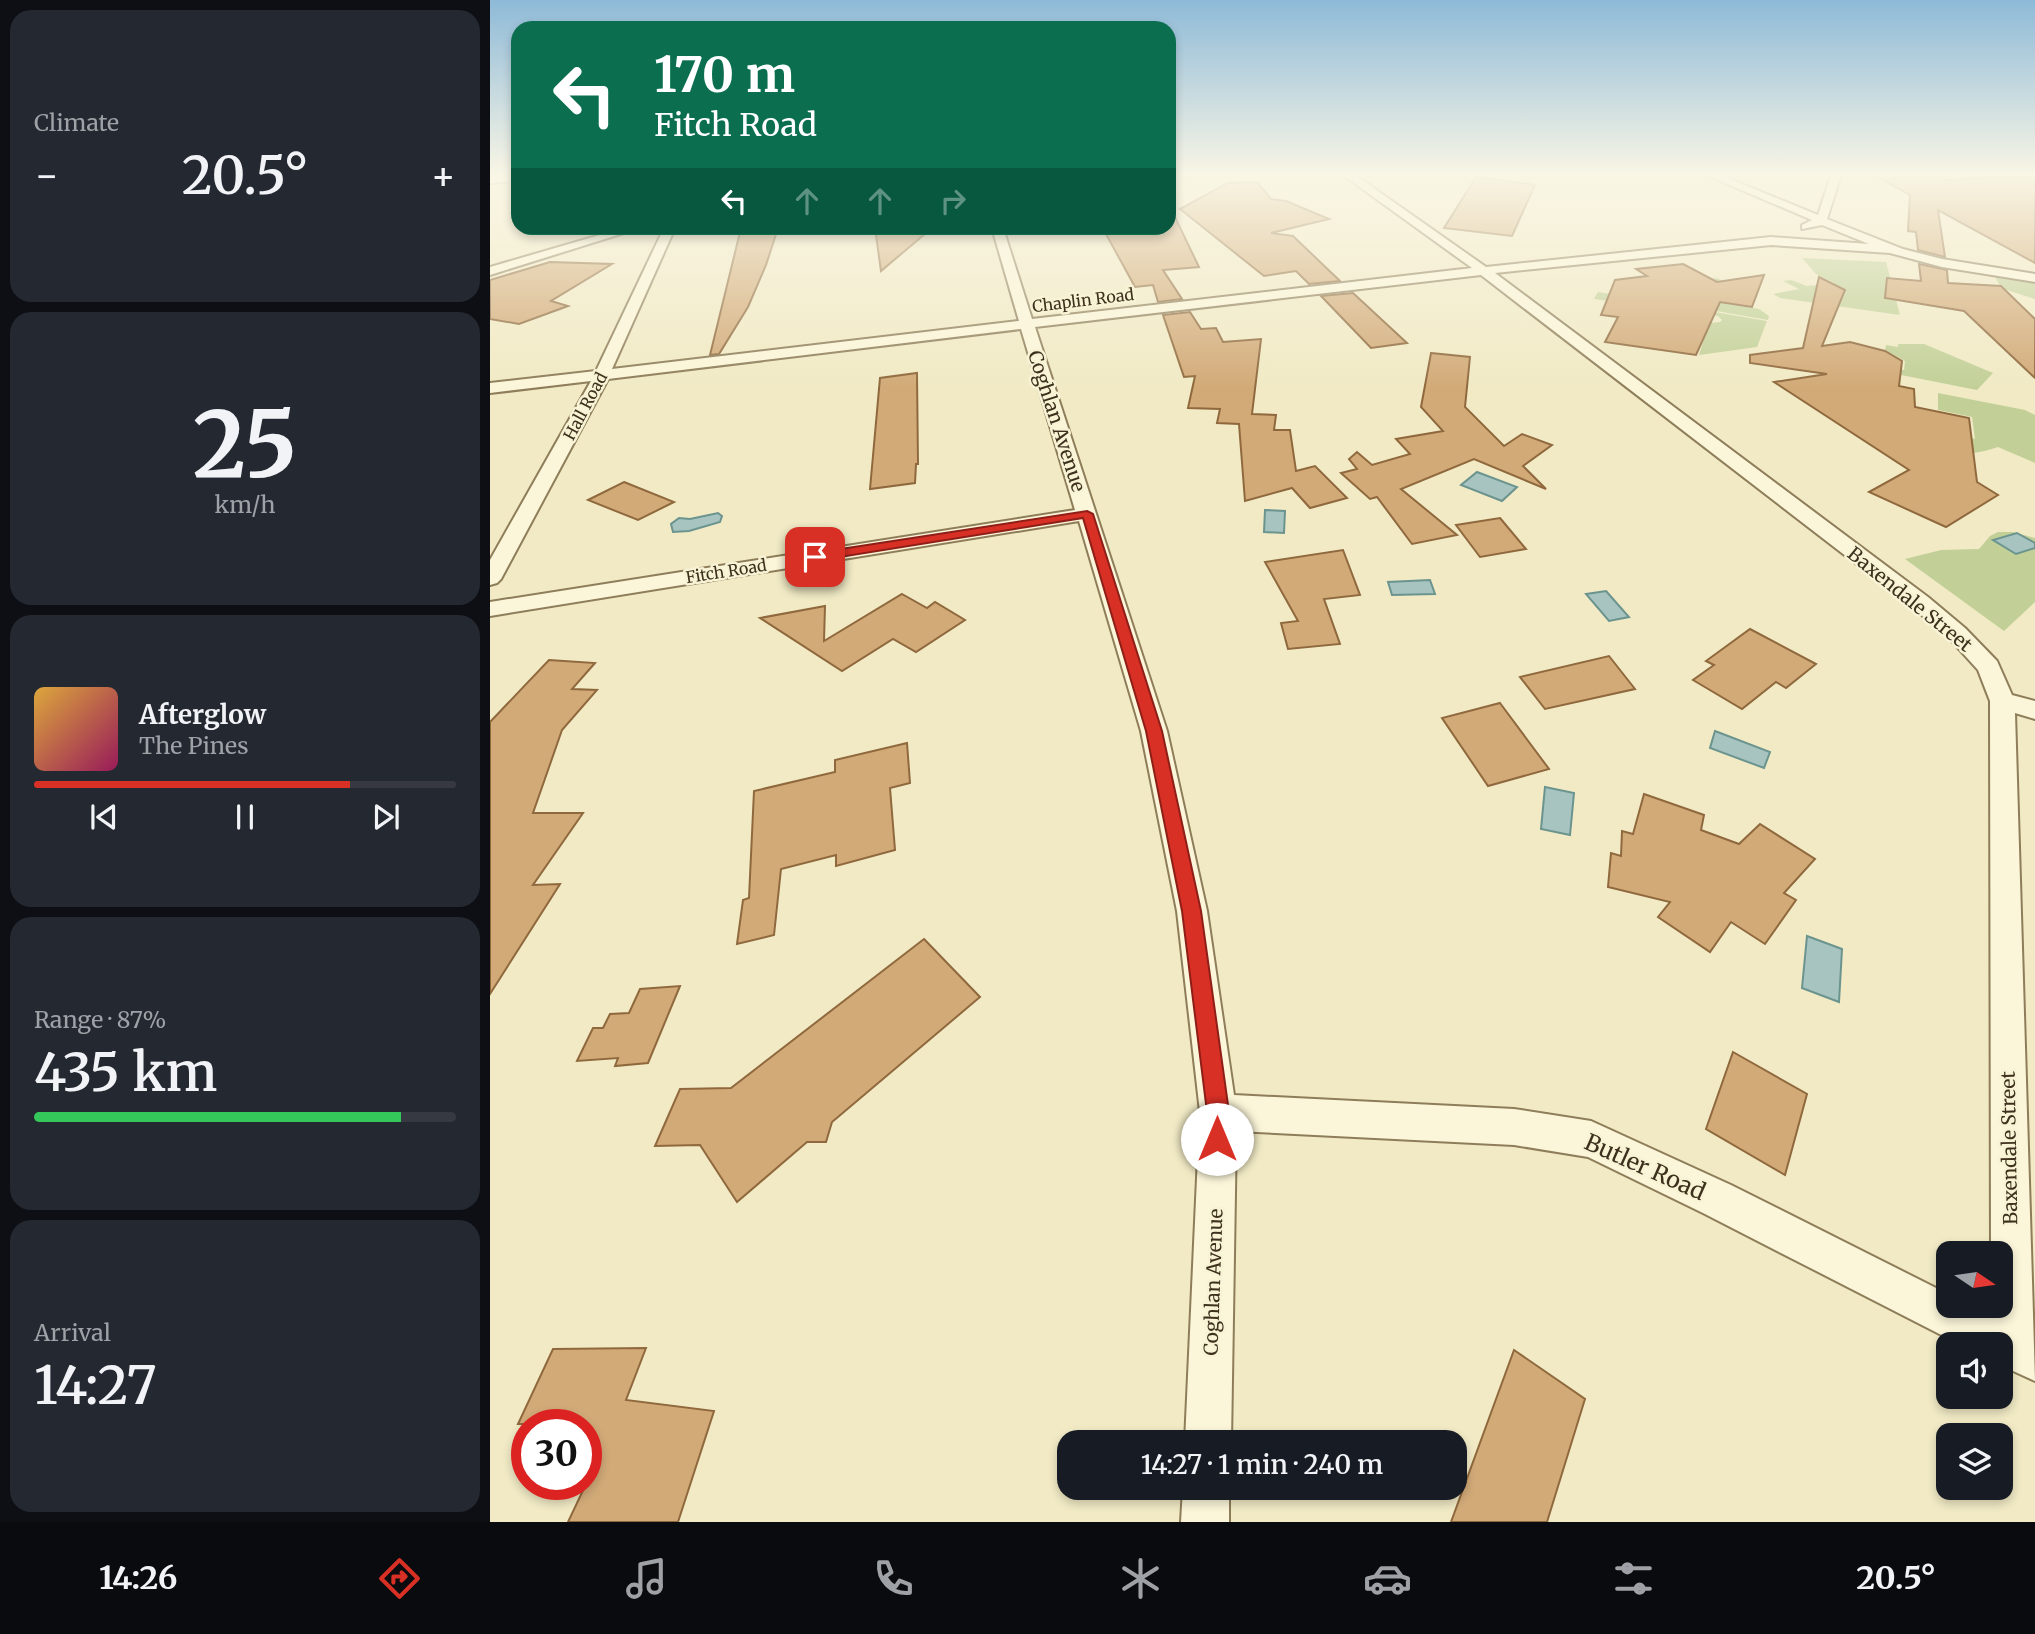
<!DOCTYPE html>
<html lang="en">
<head>
<meta charset="utf-8">
<style>
  :root { --surface:#171b24; --page:#242831; --text:#f1f3f6; --muted:#9ea1a6; --line:#363941; --accent:#d93025 }
  body { margin:0; font-family:Merriweather,serif; background:var(--page); color:var(--text); height:100vh; display:flex; flex-direction:column; font-size:26px; white-space:nowrap }
  * { box-sizing:border-box; margin:0 }
  p { font-size:23px; color:var(--muted) }
  .icon { flex:none; width:38px; height:38px; fill:none; stroke:currentColor; stroke-width:2; stroke-linecap:round; stroke-linejoin:round }
  .map { position:relative; flex:1; overflow:hidden }
  .side { display:flex; flex-direction:column; gap:10px; padding:10px; background:#0d0f14; width:490px }
  .side>* { flex:none }
  .top-card { position:absolute; left:21px; top:21px; width:665px; height:214px; border-radius:21px; box-shadow:0 4px 10px #0003; background:#0b6e4f; color:#fff; overflow:hidden }
  .needle { width:46px; rotate:103deg }
  .tools { position:absolute; left:1446px; top:1241px; display:grid; gap:14px }
  .tools a { display:grid; place-items:center; width:77px; height:77px; border-radius:14px; background:var(--surface); box-shadow:0 4px 10px #0003; font-size:35px }
  .speed { position:absolute; left:21px; top:1409px; display:flex; gap:14px; font-size:35px; font-weight:700; text-align:center }
  .speed>* { display:grid; place-content:center; width:91px; height:91px; border-radius:50%; background:var(--surface); box-shadow:0 4px 10px #0003; line-height:1 }
  .speed .limit { border:10px solid #d22; background:#fff; color:#111 }
  .pin { position:absolute; display:grid; place-items:center; width:60px; height:60px; color:#fff; margin:-30px; border-radius:14px; box-shadow:0 4px 10px #0006 }
  .me { position:absolute; width:77px; margin:-38px; rotate:0deg; stroke-linejoin:round; filter:drop-shadow(0 0 5px #0008) }
  .turn { display:flex; align-items:center; gap:24px; height:147px; padding:0 28px; font-size:32px }
  .turn .icon { width:91px; height:91px; stroke-width:2.5 }
  .turn b { display:block; font-size:49px; line-height:60px }
  .lanes { display:flex; align-items:center; height:66px; padding:0 28px; background:#0003; justify-content:center; gap:35px; direction:ltr }
  .lanes .off { opacity:.35 }
  .big { font-size:52px; font-weight:600; line-height:1.1 }
  .side .tile { flex:1; display:flex; flex-direction:column; justify-content:center; gap:10px; min-width:0; padding:0 24px; border-radius:21px; background:var(--page) }
  .side .dial { align-items:center; gap:0 }
  .dial b { font-size:91px; line-height:1 }
  .song { display:flex; align-items:center; gap:21px }
  .cover { width:84px; height:84px; border-radius:10px; background:linear-gradient(135deg,hsl(40 70% 55%),hsl(330 70% 35%)) }
  .played { height:7px; border-radius:4px; background:linear-gradient(90deg,var(--accent) 75%,var(--line) 75%) }
  .keys { display:flex; justify-content:space-around; direction:ltr }
  .heat { display:flex; justify-content:space-between; align-items:center; font-size:38px; direction:ltr }
  .charge { height:10px; border-radius:5px; background:linear-gradient(90deg,#34c759 87%,var(--line) 0) }
  .trip { position:absolute; left:567px; top:1430px; width:410px; height:70px; border-radius:21px; background:var(--surface); box-shadow:0 4px 10px #0003; font-weight:600; line-height:70px; text-align:center }
  .menu { display:flex; height:112px; justify-content:space-around; align-items:center; background:#090b0e; color:var(--muted) }
  .menu .icon { width:49px; height:49px }
  .menu .current { color:var(--accent) }
  .menu b { font-size:32px; color:var(--text) }
  main { display:flex; flex:1; min-height:0 }
  .map>svg:first-child { display:block }
  .green { fill:#c2d098 }
  .water { fill:#a7c4c0; stroke:#6c948f; stroke-width:2 }
  .building { fill:#d2aa78; stroke:#8f693d; stroke-width:2 }
  .lines { fill:none; stroke-linecap:round; stroke-linejoin:round }
  .street-casing { stroke:#8e7d59; stroke-width:4 }
  .street { fill:#fbf6d9; fill-rule:evenodd }
  .route { fill:#d93025; stroke:#8d1f18; stroke-width:2 }
  .labels { text-anchor:middle; stroke-width:5; stroke-linejoin:round; paint-order:stroke }
  .far-street-label { font-size:16px; fill:#3d311e; stroke:#f8f3d5 }
  .street-label { font-size:19px; fill:#3d311e; stroke:#f8f3d5 }
  .near-street-label { font-size:23px; fill:#3d311e; stroke:#f8f3d5 }
</style>
</head>
<body>
<main>
<section class="side">
<div class="tile"><p>Climate</p>
<div class="heat"><a>−</a><b class="big">20.5°</b><a>+</a></div>
</div>
<div class="tile dial"><b>25</b><p>km/h</p></div>
<div class="tile">
<div class="song"><i class="cover"></i><div><b>Afterglow</b><p>The Pines</p></div></div>
<div class="played"></div>
<div class="keys"><svg class="icon" aria-label="previous" viewBox="0 0 24 24"><path d="M18 5L8 12l10 7zM5 5v14"/></svg><svg class="icon" aria-label="pause" viewBox="0 0 24 24"><path d="M8 5v14M16 5v14"/></svg><svg class="icon" aria-label="next" viewBox="0 0 24 24"><path d="M6 5l10 7-10 7zM19 5v14"/></svg></div>
</div>
<div class="tile"><p>Range · 87%</p><b class="big">435 km</b><div class="charge"></div></div>
<div class="tile"><p>Arrival</p><b class="big">14:27</b></div>
</section>
<div class="map">
<svg width="1545" height="1522" viewBox="0 0 1545 1522">
  <rect width="100%" height="100%" fill="#f1eac5"/>
  <g class="green">
    <polygon points="1312,258 1396,262 1410,315 1290,298 1283,294 1309,289 1293,281 1301,280 1317,286 1344,283 1326,274"/>
    <polygon points="1505,277 1545,283 1545,299 1511,288"/>
    <polygon points="1227,278 1260,296 1240,304 1269,309 1279,316 1278,320 1134,295 1197,282"/>
    <polygon points="1108,292 1277,321 1267,347 1209,355 1219,323 1230,322 1232,320 1228,316 1104,299"/>
    <polygon points="1408,344 1434,344 1503,373 1487,390 1401,373 1401,368 1414,370 1415,361 1395,350 1396,345 1408,347"/>
    <path d="M1448 393 1535 410 1545 415V463L1508 447C1460 464 1434 444 1394 419L1485 439 1482 417 1448 410Z"/>
    <polygon points="1508,532 1523,532 1545,538 1545,602 1514,631 1415,559 1451,550 1489,549 1500,536"/>
  </g>
  <g class="water">
    <polygon points="987,472 1027,487 1012,501 971,485"/>
    <polygon points="775,510 795,511 794,533 774,532"/>
    <polygon points="228,513 232,516 230,522 199,531 183,532 181,524 189,518 200,519"/>
    <polygon points="1527,533 1545,543 1545,548 1526,554 1503,540"/>
    <polygon points="940,580 945,594 902,595 898,582"/>
    <polygon points="1116,591 1139,617 1119,621 1096,594"/>
    <polygon points="1225,731 1280,752 1274,768 1220,748"/>
    <polygon points="1055,787 1084,793 1080,835 1051,829"/>
    <polygon points="1317,936 1352,949 1349,1002 1312,988"/>
  </g>
  <g class="building">
    <polygon points="1384,175 1454,175 1455,180 1521,176 1545,178 1545,263 1448,210 1455,257 1428,250 1426,232 1418,231 1420,195"/>
    <polygon points="986,177 1045,185 1022,236 954,228"/>
    <polygon points="767,182 781,199 796,201 839,219 781,233 803,236 850,281 819,284 806,271 774,276 690,209 738,183"/>
    <polygon points="683,213 709,267 673,270 692,299 668,302 663,285 645,287 616,234 649,231 656,228 679,228 679,215"/>
    <polygon points="251,228 288,228 276,265 258,307 229,354 220,355"/>
    <polygon points="385,228 442,228 391,271"/>
    <polygon points="60,262 122,264 61,301 78,306 29,324 0,319 0,280"/>
    <polygon points="1193,264 1227,282 1274,275 1262,307 1230,302 1206,355 1115,342 1128,317 1111,315 1125,280 1157,276 1146,269"/>
    <polygon points="1429,264 1457,270 1458,283 1511,286 1545,319 1545,378 1474,311 1395,298 1397,278 1431,281"/>
    <polygon points="1329,277 1355,290 1332,346 1360,342 1395,351 1412,361 1409,386 1424,389 1425,407 1479,418 1487,482 1508,495 1456,527 1379,492 1419,470 1284,382 1337,374 1260,363 1260,355 1313,348"/>
    <polygon points="863,293 917,343 881,348 831,296"/>
    <polygon points="700,312 711,329 726,328 733,342 771,339 762,414 786,415 784,430 800,430 806,471 825,466 857,498 820,508 802,488 755,501 749,424 727,423 730,409 698,408 705,376 694,377 673,315"/>
    <polygon points="941,353 980,357 975,407 1014,446 1032,434 1062,445 1033,466 1056,489 984,459 911,489 967,535 922,544 887,497 880,499 851,473 867,469 859,459 867,452 882,465 920,454 906,439 953,431 931,407"/>
    <polygon points="427,373 428,464 426,464 425,483 380,489 390,378"/>
    <polygon points="134,482 184,502 148,520 98,500"/>
    <polygon points="1010,518 1036,549 990,557 966,525"/>
    <polygon points="853,550 870,595 834,599 850,644 798,649 791,623 808,621 775,562"/>
    <polygon points="412,594 437,608 445,602 475,620 426,652 403,639 352,671 270,618 335,606 334,641"/>
    <polygon points="1260,629 1326,664 1296,688 1286,682 1252,709 1203,680 1224,665 1216,661"/>
    <polygon points="1119,656 1145,689 1055,709 1030,677"/>
    <polygon points="59,660 105,663 82,689 107,690 72,730 43,813 93,813 43,885 70,884 0,994 0,722"/>
    <polygon points="1010,703 1059,769 998,786 952,718"/>
    <polygon points="417,743 420,783 400,788 405,850 346,866 346,855 291,869 284,935 247,944 253,900 259,898 264,791 345,772 345,760"/>
    <polygon points="1154,794 1214,815 1211,830 1249,844 1270,824 1325,859 1294,893 1306,900 1275,944 1241,922 1220,952 1168,917 1180,902 1118,887 1121,853 1131,856 1132,831 1143,834"/>
    <polygon points="434,939 490,997 342,1122 336,1142 317,1142 247,1202 210,1145 165,1146 190,1089 241,1088"/>
    <polygon points="190,986 158,1063 125,1066 128,1058 87,1061 103,1028 113,1028 120,1014 139,1013 150,989"/>
    <polygon points="1243,1052 1317,1094 1295,1175 1216,1129"/>
    <polygon points="156,1348 136,1400 224,1411 188,1522 78,1522 96,1484 96,1424 28,1424 63,1349"/>
    <polygon points="1024,1350 1095,1399 1057,1522 961,1522"/>
  </g>
  <g class="lines">
    <defs>
      <g id="street">
        <polygon points="28,175 28,181 0,183 0,177"/>
        <path d="M853 175H865L996 267 1281 237 1379 244 1332 225 1312 229V225L1322 220 1216 175H1230L1328 215 1341 175H1351L1337 219 1413 249 1452 259 1545 274V282L1452 267 1400 253 1281 245 1005 273 1438 597 1475 628 1507 661 1522 695 1545 701V719L1525 713 1545 1381 1510 1365V1344H1469L1213 1213 1098 1157 1024 1145 746 1131 741 1442H695L710 1112 687 911 651 731 589 521 0 616V602L585 510 531 329 118 379 11 579 7 583 0 585V560L101 381 0 393V383L106 371 174 228H185L122 369 529 321 502 228H513L542 319 982 268ZM991 275 1422 607 1459 638 1488 670 1500 701 1501 1253H1510V1306H1501V1315L1481 1306H1458V1294L1241 1185 1101 1121 1024 1109 744 1095 717 911 677 731 545 327Z"/>
        <polygon points="134,228 150,228 0,275 0,267"/>
        <polygon points="693,1488 739,1488 739,1522 691,1522"/>
      </g>
    </defs>
    <use href="#street" class="street-casing"/>
    <use href="#street" class="street"/>
  </g>
  <linearGradient id="sky" x2="0" y2="1"><stop stop-color="#8ebad8"/><stop offset="0.45" stop-color="#f9f6e5"/><stop offset="1" stop-color="#f9f6e5" stop-opacity="0"/></linearGradient>
  <rect width="1545" height="388" fill="url(#sky)"/>
  <polygon class="route" points="597,511 603,514 672,731 711,911 739,1112 738,1139 735,1147 727,1151 719,1147 716,1139 717,1112 692,911 656,731 593,518 325,561 319,557 325,553"/>
  <g class="labels">
    <g class="far-street-label">
      <text transform="translate(593 300) rotate(-7)" y="6">Chaplin Road</text>
      <text transform="translate(95 406) rotate(-62)" y="6">Hall Road</text>
      <text transform="translate(236 571) rotate(-9)" y="6">Fitch Road</text>
    </g>
    <g class="street-label">
      <text transform="translate(567 421) rotate(72)" y="7">Coghlan Avenue</text>
      <text transform="translate(1420 599) rotate(39)" y="7">Baxendale Street</text>
      <text transform="translate(1519 1148) rotate(-91)" y="7">Baxendale Street</text>
      <text transform="translate(723 1282) rotate(-88)" y="7">Coghlan Avenue</text>
    </g>
    <g class="near-street-label">
      <text transform="translate(1155 1167) rotate(24)" y="8">Butler Road</text>
    </g>
  </g>
</svg>
<div class="tools">
<a><svg class="needle" viewBox="-14 -14 28 28"><path d="M0-13l5 13h-10z" fill="#e53935"/><path d="M0 13l5-13h-10z" fill="#9ea1a6"/></svg></a>
<a><svg class="icon" aria-label="sound" viewBox="0 0 24 24"><path d="M4 9h4l5-4v14l-5-4H4zM17 9q2 3 0 6"/></svg></a>
<a><svg class="icon" aria-label="layers" viewBox="0 0 24 24"><path d="M12 4l9 5-9 5-9-5zM3 14l9 5 9-5"/></svg></a>
</div>
<div class="speed"><div class="limit">30</div></div>
<div class="pin" style="left:325px;top:557px;background:#d93025"><svg class="icon" aria-label="arrive" viewBox="0 0 24 24"><path d="M6 21V4h12l-3 4 3 4H6"/></svg></div>
<svg class="me" style="left:727px;top:1139px" viewBox="-20 -20 40 40"><circle r="19" fill="#fff"/><path d="M0-13L10 11 0 6-10 11z" fill="#d93025"/></svg>
<div class="trip">14:27 · 1 min · 240 m</div>
<div class="top-card">
<div class="turn"><svg class="icon" aria-label="left" viewBox="0 0 24 24"><path d="M17 20v-9H6M10 6l-5 5 5 5"/></svg><div><b>170 m</b>Fitch Road</div></div>
<div class="lanes"><svg class="icon" aria-label="left" viewBox="0 0 24 24"><path d="M17 20v-9H6M10 6l-5 5 5 5"/></svg><svg class="icon off" aria-label="ahead" viewBox="0 0 24 24"><path d="M12 20V5M6 11l6-6 6 6"/></svg><svg class="icon off" aria-label="ahead" viewBox="0 0 24 24"><path d="M12 20V5M6 11l6-6 6 6"/></svg><svg class="icon off" aria-label="right" viewBox="0 0 24 24"><path d="M7 20v-9h11M14 6l5 5-5 5"/></svg></div>
</div>
</div>
</main>
<nav class="menu">
<b>14:26</b>
<svg class="icon current" aria-label="directions" viewBox="0 0 24 24"><path d="M12 3l9 9-9 9-9-9zM9 14v-3h6M13 9l2 2-2 2"/></svg>
<svg class="icon" aria-label="music" viewBox="0 0 24 24"><path d="M9 18V5l10-2v13"/><circle cx="6" cy="18" r="3"/><circle cx="16" cy="16" r="3"/></svg>
<svg class="icon" aria-label="phone" viewBox="0 0 24 24"><path d="M5 4h4l2 5-3 2q2 4 5 5l2-3 5 2v4C11 20 4 13 5 4z"/></svg>
<svg class="icon" aria-label="climate" viewBox="0 0 24 24"><path d="M12 3v18M4 7l16 10M4 17L20 7"/></svg>
<svg class="icon" aria-label="car" viewBox="0 0 24 24"><path d="M5 17H2v-5l4-1 3-4h7l3 4 3 1v5h-3M9 17h6M6 11h13"/><circle cx="7" cy="17" r="2"/><circle cx="17" cy="17" r="2"/></svg>
<svg class="icon" aria-label="filters" viewBox="0 0 24 24"><path d="M4 7h16M4 17h16"/><circle cx="9" cy="7" r="2"/><circle cx="15" cy="17" r="2"/></svg>
<b>20.5°</b>
</nav>
</body>
</html>
